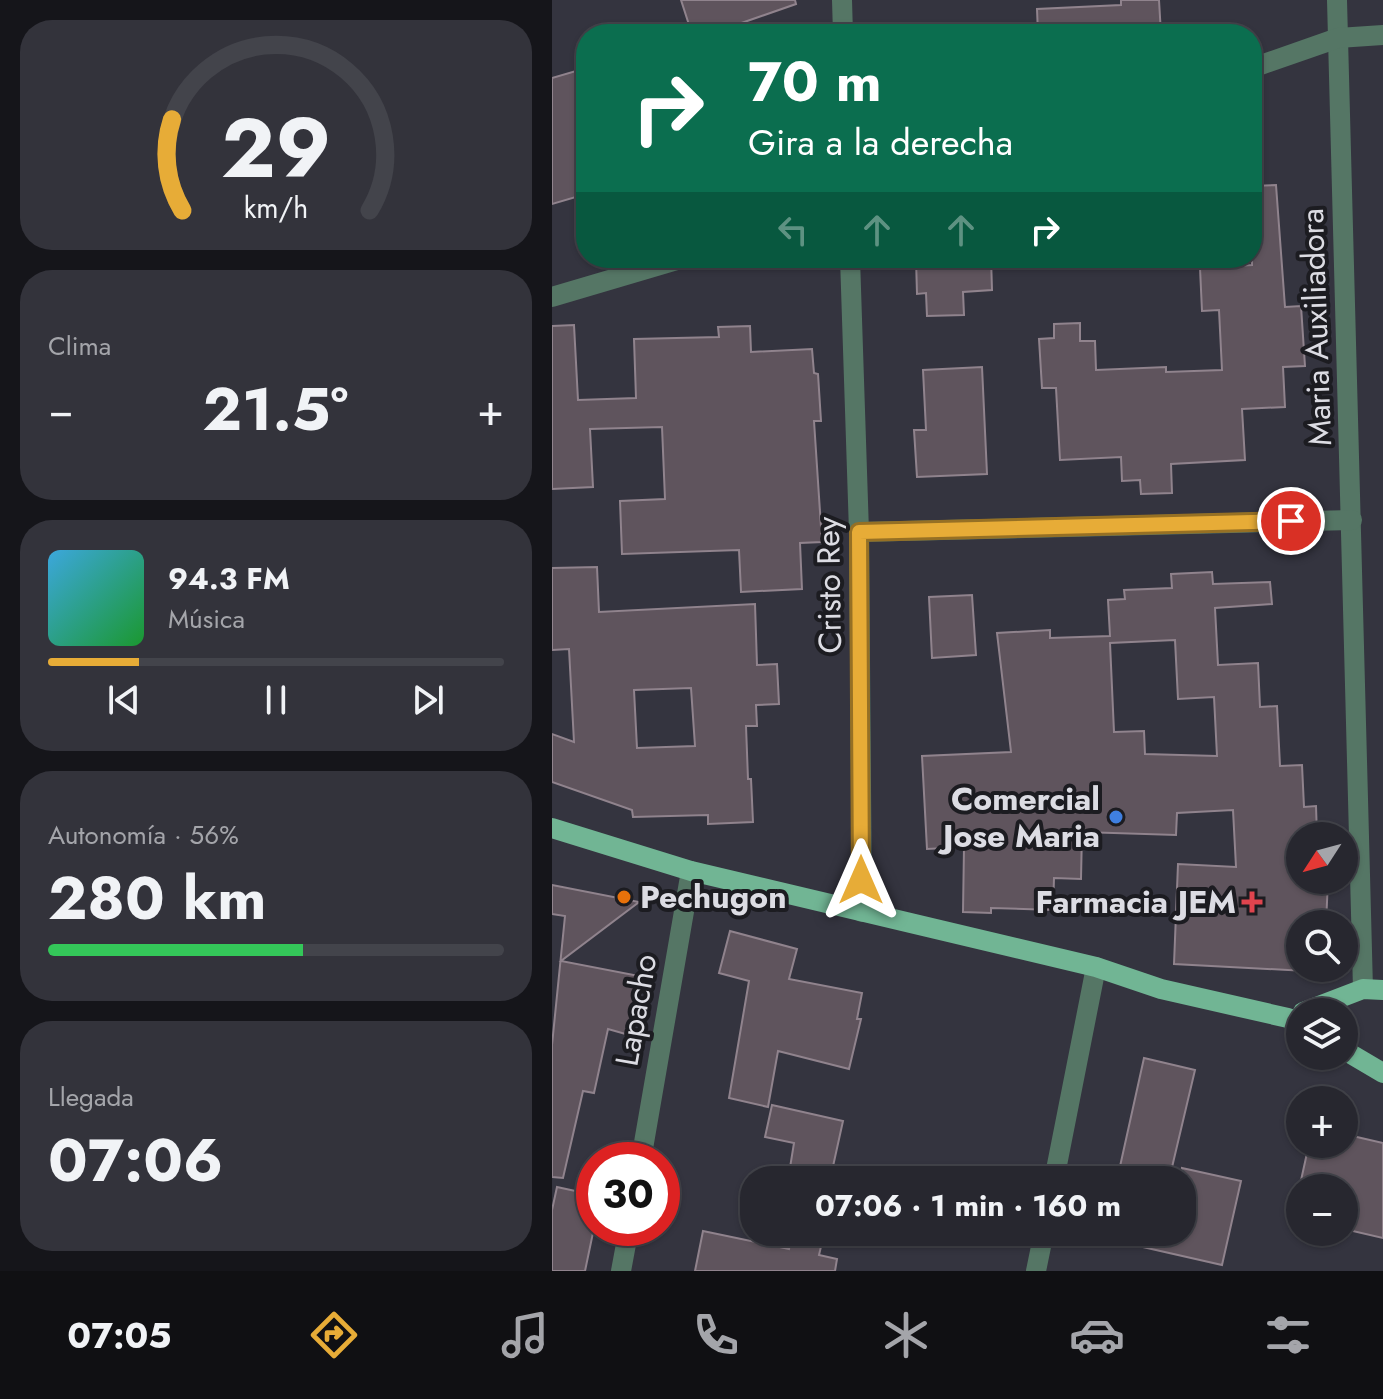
<!DOCTYPE html>
<html lang="es">
<head>
<meta charset="utf-8">
<style>
  :root { --surface:#27272f; --page:#33333b; --text:#f1f3f6; --muted:#a4a5aa; --line:#43444b; --accent:#e7ac37 }
  body { margin:0; font-family:Jost,sans-serif; background:var(--page); color:var(--text); height:100vh; display:flex; flex-direction:column; font-size:30px; white-space:nowrap }
  * { box-sizing:border-box; margin:0 }
  p { font-size:26px; color:var(--muted) }
  .icon { flex:none; width:44px; height:44px; fill:none; stroke:currentColor; stroke-width:2; stroke-linecap:round; stroke-linejoin:round }
  .map { position:relative; flex:1; overflow:hidden }
  .sheet { display:flex; flex-direction:column; gap:20px; padding:20px; background:#15151a; width:552px }
  .sheet>* { flex:none }
  .hud { position:absolute; left:24px; top:24px; width:686px; height:244px; border-radius:32px; box-shadow:0 2px 6px #0004,0 0 0 2px var(--line); background:#0b6e4f; color:#fff; overflow:hidden }
  .needle { width:52px; rotate:234deg }
  .tools { position:absolute; left:734px; top:822px; display:grid; gap:16px }
  .tools a { display:grid; place-items:center; width:72px; height:72px; border-radius:50%; background:var(--surface); box-shadow:0 2px 6px #0004,0 0 0 2px var(--line); font-size:40px }
  .speed { position:absolute; left:24px; top:1142px; display:flex; gap:16px; font-size:40px; font-weight:700; text-align:center }
  .speed>* { display:grid; place-content:center; width:104px; height:104px; border-radius:50%; background:var(--surface); box-shadow:0 2px 6px #0004,0 0 0 2px var(--line); line-height:1 }
  .speed .limit { border:12px solid #d22; background:#fff; color:#111 }
  .pin { position:absolute; display:grid; place-items:center; width:68px; height:68px; color:#fff; margin:-34px; border:4px solid #fff; border-radius:50%; box-shadow:0 2px 8px #0007 }
  .me { position:absolute; width:88px; margin:-44px; rotate:0deg; stroke-linejoin:round; filter:drop-shadow(0 0 6px #0008) }
  .turn { display:flex; align-items:center; gap:28px; height:168px; padding:0 40px; font-size:36px }
  .turn .icon { width:104px; height:104px; stroke-width:2.5 }
  .turn b { display:block; font-size:56px; line-height:68px }
  .lanes { display:flex; align-items:center; height:76px; padding:0 40px; background:#0003; justify-content:center; gap:40px; direction:ltr }
  .lanes .off { opacity:.35 }
  .big { font-size:60px; font-weight:700; line-height:1.1 }
  .sheet .widget { flex:1; display:flex; flex-direction:column; justify-content:center; gap:12px; min-width:0; padding:0 28px; border-radius:32px; background:var(--page) }
  .sheet .dial { align-items:center; gap:0 }
  .dial svg { height:208px; overflow:visible; fill:none; stroke:var(--line); stroke-width:7; stroke-linecap:round; text-anchor:middle }
  .dial text { fill:var(--text); stroke:none }
  .song { display:flex; align-items:center; gap:24px }
  .cover { width:96px; height:96px; border-radius:12px; background:linear-gradient(135deg,hsl(200 70% 55%),hsl(130 70% 35%)) }
  .played { height:8px; border-radius:4px; background:linear-gradient(90deg,var(--accent) 20%,var(--line) 20%) }
  .keys { display:flex; justify-content:space-around; direction:ltr }
  .heat { display:flex; justify-content:space-between; align-items:center; font-size:44px; direction:ltr }
  .charge { height:12px; border-radius:6px; background:linear-gradient(90deg,#34c759 56%,var(--line) 0) }
  .trip { position:absolute; left:188px; top:1166px; width:456px; height:80px; border-radius:32px; background:var(--surface); box-shadow:0 2px 6px #0004,0 0 0 2px var(--line); font-weight:700; line-height:80px; text-align:center }
  .tabs { display:flex; height:128px; justify-content:space-around; align-items:center; background:#101013; color:var(--muted) }
  .tabs .icon { width:56px; height:56px }
  .tabs .active { color:var(--accent) }
  .tabs b { font-size:36px; color:var(--text) }
  main { display:flex; flex:1; min-height:0 }
  .map>svg:first-child { display:block }
  .building { fill:#5f545d; stroke:#90838d; stroke-width:2; fill-rule:evenodd }
  .lines { fill:none; stroke-linecap:round; stroke-linejoin:round }
  .minor { stroke:#557665; stroke-width:20 }
  .major { stroke:#71b594; stroke-width:20 }
  .route-casing { stroke:#967024; stroke-width:20 }
  .route { stroke:#e7ac37; stroke-width:14 }
  .shop-dot { fill:#3f7fe0; stroke:#1c1c21; stroke-width:3 }
  .food-dot { fill:#e8710a; stroke:#1c1c21; stroke-width:3 }
  .health-dot { fill:#e0444e; stroke:#1c1c21; stroke-width:3 }
  .labels { text-anchor:middle; stroke-width:8; stroke-linejoin:round; paint-order:stroke }
  .street-label { font-size:32px; fill:#dcdce3; stroke:#1c1c21 }
  .poi-label { font-size:32px; font-weight:bold; fill:#dcdce3; stroke:#1c1c21; text-anchor:end }
</style>
</head>
<body>
<main>
<section class="sheet">
<div class="widget dial"><svg viewBox="0 0 100 80">
<path d="M14 69A42 42 0 1 1 86 69"/>
<path d="M14 69A42 42 0 0 1 10 34" stroke="#e7ac37"/>
<text x="50" y="56" font-size="32" font-weight="700">29</text>
<text x="50" y="72" font-size="11">km/h</text>
</svg></div>
<div class="widget"><p>Clima</p>
<div class="heat"><a>−</a><b class="big">21.5°</b><a>+</a></div>
</div>
<div class="widget">
<div class="song"><i class="cover"></i><div><b>94.3 FM</b><p>Música</p></div></div>
<div class="played"></div>
<div class="keys"><svg class="icon" aria-label="previous" viewBox="0 0 24 24"><path d="M18 5L8 12l10 7zM5 5v14"/></svg><svg class="icon" aria-label="pause" viewBox="0 0 24 24"><path d="M8 5v14M16 5v14"/></svg><svg class="icon" aria-label="next" viewBox="0 0 24 24"><path d="M6 5l10 7-10 7zM19 5v14"/></svg></div>
</div>
<div class="widget"><p>Autonomía · 56%</p><b class="big">280 km</b><div class="charge"></div></div>
<div class="widget"><p>Llegada</p><b class="big">07:06</b></div>
</section>
<div class="map">
<svg width="831" height="1271" viewBox="0 0 831 1271">
  <rect width="100%" height="100%" fill="#34343f"/>
  <g class="building">
    <polygon points="129,0 243,0 244,4 158,34 140,34"/>
    <polygon points="569,0 607,0 609,34 486,34 485,9 569,5"/>
    <polygon points="34,68 34,194 0,204 0,78"/>
    <polygon points="724,185 733,307 749,306 753,366 731,367 733,407 690,409 693,460 619,464 620,493 589,494 588,480 570,481 569,457 508,460 504,388 490,388 487,339 502,338 502,324 528,323 528,341 543,341 544,370 614,367 614,372 670,370 667,310 650,311 648,268 700,265 700,186"/>
    <polygon points="439,258 440,290 411,292 412,315 375,316 374,293 365,294 364,259"/>
    <polygon points="22,325 26,400 84,398 82,339 167,337 166,327 198,326 199,352 260,349 262,373 266,374 269,421 262,421 270,542 248,543 250,589 189,592 187,550 70,554 68,501 113,499 110,427 38,429 41,487 0,489 0,326"/>
    <polygon points="430,367 435,474 365,477 362,430 374,430 371,370"/>
    <path d="M45 567 47 612 203 604 205 665 225 664 227 704 204 705 205 726H194L196 779H199L201 822 156 824V815L81 817 80 810 0 782V734L22 742 17 649 0 650V568ZM139 688 143 746 85 748 82 690Z"/>
    <path d="M660 572 661 584 718 582 720 604 663 608 666 665 706 663 708 707 725 706 728 766 750 765 752 807 764 806 765 836H748V880H776L774 924H748V968H772V972L622 964 626 864 684 867 681 810 625 813 624 835 530 832 529 879 502 878 501 910 439 908V913L411 912 412 847 375 849 370 756 459 752 445 633 498 630V638L558 636 556 600 573 599 572 590 620 588 619 574ZM623 640 626 699 662 697 665 756 593 754 592 731 562 732 558 643Z"/>
    <polygon points="420,595 424,655 380,658 377,597"/>
    <polygon points="0,885 87,902 9,961 87,976 77,1035 56,1029 42,1093 31,1091 11,1178 0,1177 0,1045 13,916 0,914"/>
    <polygon points="178,931 245,949 237,979 310,993 305,1019 309,1019 297,1069 226,1051 216,1107 177,1098 197,981 167,973"/>
    <polygon points="592,1058 643,1070 617,1180 565,1180"/>
    <polygon points="220,1105 291,1121 278,1180 236,1180 242,1143 213,1137"/>
    <polygon points="792,1134 831,1143 831,1238 792,1229 792,1188 748,1188 748,1204 744,1203 757,1144 792,1144"/>
    <polygon points="630,1168 689,1181 670,1265 573,1243 575,1232 630,1232"/>
    <polygon points="5,1187 42,1195 42,1228 33,1271 0,1271 0,1210"/>
    <polygon points="151,1231 237,1249 240,1232 271,1238 267,1255 285,1259 283,1271 143,1271"/>
  </g>
  <g class="lines">
    <g class="minor">
      <polyline points="290,0 291,34"/>
      <polyline points="785,0 811,989"/>
      <polyline points="700,68 786,38 831,35"/>
      <polyline points="298,258 307,532 310,912"/>
      <polyline points="0,297 132,258"/>
      <polyline points="307,532 800,520"/>
      <polyline points="89,1160 139,871"/>
      <polyline points="502,1180 544,967"/>
      <polyline points="69,1271 77,1228"/>
      <polyline points="484,1271 492,1232"/>
    </g>
    <g class="major">
      <polyline points="0,828 139,871 544,967 609,989 736,1018 748,1025"/>
      <polyline points="751,1012 811,989 831,990"/>
      <polyline points="792,1050 831,1073"/>
    </g>
  </g>
  <g class="lines">
    <defs>
      <polyline id="route" points="309,880 307,532 739,521"/>
    </defs>
    <use href="#route" class="route-casing"/>
    <use href="#route" class="route"/>
  </g>
  <circle class="shop-dot" cx="564" cy="817" r="8"/>
  <circle class="food-dot" cx="72" cy="897" r="8"/>
  <path class="health-dot" d="M696 890h8v8h8v8h-8v8h-8v-8h-8v-8h8z"/>
  <g class="labels">
    <g class="street-label">
      <text transform="translate(764 327) rotate(-92)" y="11">Maria Auxiliadora</text>
      <text transform="translate(277 585) rotate(-91)" y="11">Cristo Rey</text>
      <text transform="translate(84 1010) rotate(-80)" y="11">Lapacho</text>
    </g>
    <g class="poi-label">
      <text x="548" y="810">Comercial<tspan x="548" dy="37">Jose Maria</tspan></text>
      <text x="88" y="908" text-anchor="start">Pechugon</text>
      <text x="684" y="913">Farmacia JEM</text>
    </g>
  </g>
</svg>
<div class="tools">
<a><svg class="needle" viewBox="-14 -14 28 28"><path d="M0-13l5 13h-10z" fill="#e53935"/><path d="M0 13l5-13h-10z" fill="#a4a5aa"/></svg></a>
<a><svg class="icon" aria-label="search" viewBox="0 0 24 24"><circle cx="10" cy="10" r="6"/><path d="M15 15l6 6"/></svg></a>
<a><svg class="icon" aria-label="layers" viewBox="0 0 24 24"><path d="M12 4l9 5-9 5-9-5zM3 14l9 5 9-5"/></svg></a>
<a>+</a>
<a>−</a>
</div>
<div class="speed"><div class="limit">30</div></div>
<div class="pin" style="left:739px;top:521px;background:#d93025"><svg class="icon" aria-label="arrive" viewBox="0 0 24 24"><path d="M6 21V4h12l-3 4 3 4H6"/></svg></div>
<svg class="me" style="left:309px;top:880px" viewBox="-20 -20 40 40"><path d="M0-17L14 15 0 8-14 15z" fill="#e7ac37" stroke="#fff" stroke-width="4"/></svg>
<div class="trip">07:06 · 1 min · 160 m</div>
<div class="hud">
<div class="turn"><svg class="icon" aria-label="right" viewBox="0 0 24 24"><path d="M7 20v-9h11M14 6l5 5-5 5"/></svg><div><b>70 m</b>Gira a la derecha</div></div>
<div class="lanes"><svg class="icon off" aria-label="left" viewBox="0 0 24 24"><path d="M17 20v-9H6M10 6l-5 5 5 5"/></svg><svg class="icon off" aria-label="ahead" viewBox="0 0 24 24"><path d="M12 20V5M6 11l6-6 6 6"/></svg><svg class="icon off" aria-label="ahead" viewBox="0 0 24 24"><path d="M12 20V5M6 11l6-6 6 6"/></svg><svg class="icon" aria-label="right" viewBox="0 0 24 24"><path d="M7 20v-9h11M14 6l5 5-5 5"/></svg></div>
</div>
</div>
</main>
<nav class="tabs">
<b>07:05</b>
<svg class="icon active" aria-label="directions" viewBox="0 0 24 24"><path d="M12 3l9 9-9 9-9-9zM9 14v-3h6M13 9l2 2-2 2"/></svg>
<svg class="icon" aria-label="music" viewBox="0 0 24 24"><path d="M9 18V5l10-2v13"/><circle cx="6" cy="18" r="3"/><circle cx="16" cy="16" r="3"/></svg>
<svg class="icon" aria-label="phone" viewBox="0 0 24 24"><path d="M5 4h4l2 5-3 2q2 4 5 5l2-3 5 2v4C11 20 4 13 5 4z"/></svg>
<svg class="icon" aria-label="climate" viewBox="0 0 24 24"><path d="M12 3v18M4 7l16 10M4 17L20 7"/></svg>
<svg class="icon" aria-label="car" viewBox="0 0 24 24"><path d="M5 17H2v-5l4-1 3-4h7l3 4 3 1v5h-3M9 17h6M6 11h13"/><circle cx="7" cy="17" r="2"/><circle cx="17" cy="17" r="2"/></svg>
<svg class="icon" aria-label="filters" viewBox="0 0 24 24"><path d="M4 7h16M4 17h16"/><circle cx="9" cy="7" r="2"/><circle cx="15" cy="17" r="2"/></svg>
</nav>
</body>
</html>
